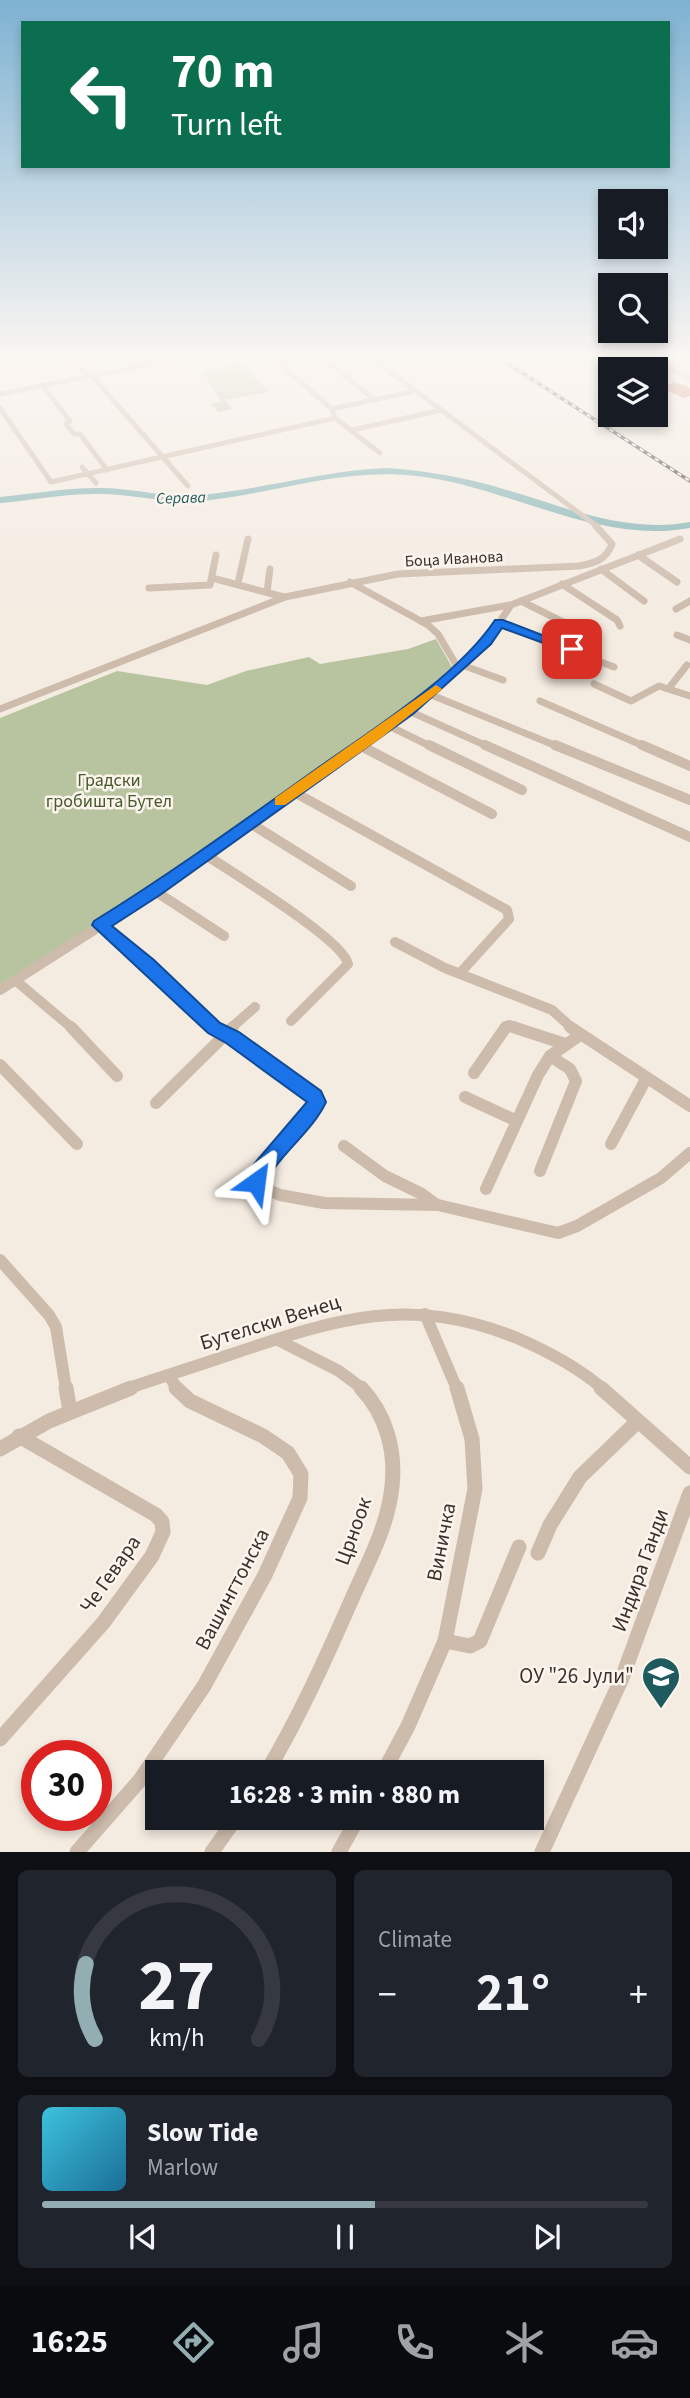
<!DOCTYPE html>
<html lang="en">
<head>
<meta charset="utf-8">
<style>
  :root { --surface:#171b24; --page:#20242c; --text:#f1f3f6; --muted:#9ea1a6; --line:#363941; --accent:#92aeb2 }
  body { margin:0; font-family:"Source Sans 3",sans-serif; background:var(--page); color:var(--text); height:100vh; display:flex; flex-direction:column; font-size:26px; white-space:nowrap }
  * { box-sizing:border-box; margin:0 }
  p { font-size:23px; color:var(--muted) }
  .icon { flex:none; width:38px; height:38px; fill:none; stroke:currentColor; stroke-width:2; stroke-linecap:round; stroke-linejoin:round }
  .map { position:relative; height:1852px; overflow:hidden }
  .side { display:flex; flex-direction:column; gap:18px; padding:18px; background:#0d0f14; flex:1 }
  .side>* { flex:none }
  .guide { position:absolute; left:21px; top:21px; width:649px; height:147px; border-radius:0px; box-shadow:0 4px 10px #0003; background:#0b6e4f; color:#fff; overflow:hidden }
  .tools { position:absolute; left:598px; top:189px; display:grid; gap:14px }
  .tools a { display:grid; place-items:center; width:70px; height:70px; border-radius:0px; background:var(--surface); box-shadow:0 4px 10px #0003; font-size:35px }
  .speed { position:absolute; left:21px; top:1740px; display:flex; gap:14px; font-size:35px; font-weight:700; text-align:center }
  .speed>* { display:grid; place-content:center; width:91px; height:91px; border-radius:50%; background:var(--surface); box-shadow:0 4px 10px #0003; line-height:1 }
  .speed .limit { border:10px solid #d22; background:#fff; color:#111 }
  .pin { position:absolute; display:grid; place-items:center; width:60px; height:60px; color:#fff; margin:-30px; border-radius:14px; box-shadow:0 4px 10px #0006 }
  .me { position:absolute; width:77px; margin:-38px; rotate:31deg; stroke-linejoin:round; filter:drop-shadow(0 0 5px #0008) }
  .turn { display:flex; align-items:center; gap:24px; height:147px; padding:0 35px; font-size:32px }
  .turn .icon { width:91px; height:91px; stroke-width:2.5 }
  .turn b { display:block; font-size:49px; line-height:60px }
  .big { font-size:52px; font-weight:700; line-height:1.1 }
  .side .widget { flex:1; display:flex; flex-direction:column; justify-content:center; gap:10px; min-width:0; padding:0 24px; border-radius:10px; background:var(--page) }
  .side .dial { align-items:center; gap:0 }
  .dial svg { height:182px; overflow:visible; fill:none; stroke:var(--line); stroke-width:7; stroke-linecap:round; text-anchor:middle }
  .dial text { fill:var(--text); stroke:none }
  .song { display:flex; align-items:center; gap:21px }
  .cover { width:84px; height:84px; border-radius:10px; background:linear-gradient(135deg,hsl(190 70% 55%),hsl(200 70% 35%)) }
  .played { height:7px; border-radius:4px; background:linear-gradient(90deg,var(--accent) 55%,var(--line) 55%) }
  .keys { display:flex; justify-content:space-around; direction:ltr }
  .heat { display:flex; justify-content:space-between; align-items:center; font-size:38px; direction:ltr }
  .side .tiles { flex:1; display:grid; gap:18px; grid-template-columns:1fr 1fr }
  .widget:last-child { grid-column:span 2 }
  .trip { position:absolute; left:145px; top:1760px; width:399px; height:70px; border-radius:0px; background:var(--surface); box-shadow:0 4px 10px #0003; font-weight:700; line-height:70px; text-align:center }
  .tab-bar { display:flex; height:112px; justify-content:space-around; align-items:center; background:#090b0e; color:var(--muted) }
  .tab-bar .icon { width:49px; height:49px }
  .tab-bar .active { color:var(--accent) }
  .tab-bar b { font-size:32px; color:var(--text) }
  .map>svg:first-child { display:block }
  .green { fill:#b8c4a0 }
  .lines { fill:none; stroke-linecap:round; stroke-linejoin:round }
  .river { fill:#7fb0b2; fill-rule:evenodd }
  .building { fill:#c8694b }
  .minor-far4 { stroke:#cdbbac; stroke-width:5 }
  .minor-far3 { stroke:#cdbbac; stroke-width:7 }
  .minor-far2 { stroke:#cdbbac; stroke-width:10 }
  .minor-far1 { stroke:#cdbbac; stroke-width:12 }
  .minor { stroke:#cdbbac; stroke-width:15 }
  .rail-casing { stroke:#3b302b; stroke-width:3.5 }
  .rail { stroke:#fbf5ee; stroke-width:2; stroke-dasharray:4.5; stroke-linecap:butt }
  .route { fill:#1a73e8; stroke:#114b97; stroke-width:2 }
  .slow { fill:#f59e0b }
  .labels { text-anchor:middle; stroke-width:5; stroke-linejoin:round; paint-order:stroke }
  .far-water-label { font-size:16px; font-style:italic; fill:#1f5a5e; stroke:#fbf5ee }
  .far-street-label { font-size:16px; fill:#3b302b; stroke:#fbf5ee }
  .park-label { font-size:18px; fill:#4a5a2e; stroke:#fbf5ee }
  .near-street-label { font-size:21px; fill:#3b302b; stroke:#fbf5ee }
  .near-poi-label { font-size:21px; fill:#3b302b; stroke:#fbf5ee; text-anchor:end }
</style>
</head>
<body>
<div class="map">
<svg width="690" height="1852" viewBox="0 0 690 1852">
  <rect width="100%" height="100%" fill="#f4ebe1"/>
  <g class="green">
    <polygon points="242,363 269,392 225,400 233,409 219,412 210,404 221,401 202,371"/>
    <polygon points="436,639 452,667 411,704 205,854 0,986 0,718 117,671 207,685 246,671 309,657 320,664 408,649"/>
  </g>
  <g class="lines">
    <path class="river" d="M388 468C426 471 464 477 500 488 562 506 625 534 690 522V528C597 545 508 486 416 476 343 467 273 494 201 501 167 504 134 494 100 494 67 493 33 500 0 503V497C32 494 64 488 96 488 130 487 163 498 198 495 262 490 324 470 388 468Z"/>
  </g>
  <polygon class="building" points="675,382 690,388 690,396 684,398 660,387"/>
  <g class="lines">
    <g class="minor-far4">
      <polyline points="70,356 88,376"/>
      <polyline points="123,356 134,367"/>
      <polyline points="271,356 332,409 335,418"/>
      <polyline points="320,356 375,400"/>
      <polyline points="369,356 598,527"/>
      <polyline points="639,356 690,378"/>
      <polyline points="672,356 690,363"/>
      <polyline points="278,361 305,356"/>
      <polyline points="92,376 188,486"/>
      <polyline points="42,385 70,421 66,424 74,434 80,434 107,470"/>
      <polyline points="0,394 191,356"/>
      <polyline points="0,408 51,482 335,418"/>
      <polyline points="332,409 410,392"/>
      <polyline points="335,418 380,453"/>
      <polyline points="352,430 442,410"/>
      <polyline points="82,467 96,483"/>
    </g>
    <g class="minor-far3">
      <polyline points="638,555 677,582"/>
      <polyline points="601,569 644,601"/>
      <polyline points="212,578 284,597"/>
      <polyline points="350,582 428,625 438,634 458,668"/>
      <polyline points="238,583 248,539"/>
      <polyline points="562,584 617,620 620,626"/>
      <polyline points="149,588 210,585 216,555"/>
      <polyline points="267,592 270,569"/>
      <polyline points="521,601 573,627"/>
      <polyline points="676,609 690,601"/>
      <polyline points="421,621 510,605"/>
      <polyline points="499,623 614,667"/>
      <polyline points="677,635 690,640"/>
      <polyline points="462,665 503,680"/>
      <polyline points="594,684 631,701 659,686 690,696"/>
      <polyline points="669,688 687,665"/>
      <polyline points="429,694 559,747"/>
      <polyline points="540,701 646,747"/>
      <path d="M0 709 285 597 398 574 579 566C595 563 606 560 612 544L596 526"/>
      <polyline points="409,711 489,747"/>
      <polyline points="389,726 432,747"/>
      <polyline points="360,747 429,694 487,641 511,605 680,539"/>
    </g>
    <g class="minor-far2">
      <polyline points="429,745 522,790"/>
      <polyline points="485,745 690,837"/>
      <polyline points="555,745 690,800"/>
      <polyline points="642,745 690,766"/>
      <polyline points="361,746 492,814"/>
      <polyline points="294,792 507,910 509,919 461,972"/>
      <polyline points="250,823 351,886"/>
      <path d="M206 855C231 872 344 940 348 964L291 1021"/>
      <polyline points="155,891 224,936"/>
      <polyline points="100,925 148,965 214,1028"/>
      <polyline points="395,942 445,968 552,1010 572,1028"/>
      <polyline points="15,980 72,1028"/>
      <polyline points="0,990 155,891 362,745"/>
      <polyline points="231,1028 255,1007"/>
      <polyline points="504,1028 509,1025 519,1028"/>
    </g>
    <g class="minor-far1">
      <polyline points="71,1027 117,1076"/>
      <polyline points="212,1027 233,1038 314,1097 317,1102 255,1177 259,1186 280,1195 324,1203 438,1205 558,1233 577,1226 661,1178 690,1153"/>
      <polyline points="513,1027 565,1044"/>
      <polyline points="570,1027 690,1106"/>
      <polyline points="0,1065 77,1144"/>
      <polyline points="474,1073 506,1027"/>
      <polyline points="465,1097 517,1121"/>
      <polyline points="156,1103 233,1027"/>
      <polyline points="611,1144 646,1079"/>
      <polyline points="344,1146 385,1176 422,1194 437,1205"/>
      <polyline points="540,1171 576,1081 570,1069 550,1056"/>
      <polyline points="486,1189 538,1075 550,1056 580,1035"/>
      <polyline points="0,1260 49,1315 56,1327 66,1389"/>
      <polyline points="425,1314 457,1389"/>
      <polyline points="278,1340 339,1371 363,1389"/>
      <polyline points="169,1375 177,1389"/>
      <path d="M126 1389C161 1377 197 1366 232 1354 336 1319 409 1294 517 1338 547 1351 578 1367 603 1389"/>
    </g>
    <g class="minor">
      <polyline points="66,1388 70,1411"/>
      <polyline points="601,1388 690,1467"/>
      <polyline points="0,1449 49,1421 131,1388"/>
      <polyline points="538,1553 550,1525 580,1477 637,1422"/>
      <polyline points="445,1641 470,1646 480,1641 519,1547"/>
      <polyline points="0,1739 103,1623 152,1556 163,1532 162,1522 156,1515 19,1436"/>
      <path d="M266 1773C299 1718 325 1660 351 1601 367 1564 388 1527 392 1486 396 1451 386 1414 361 1388"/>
      <polyline points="383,1773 408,1726 445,1641 475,1489 472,1439 457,1388"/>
      <polyline points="77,1852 140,1780 204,1686 265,1575 300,1498 301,1474 288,1453 263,1436 190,1401 176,1388"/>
      <polyline points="212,1852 236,1818"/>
      <polyline points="339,1852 358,1818"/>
      <polyline points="542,1852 622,1678 690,1493"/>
    </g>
    <defs>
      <polyline id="rail" points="496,356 690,481"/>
    </defs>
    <use href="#rail" class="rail-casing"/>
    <use href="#rail" class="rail"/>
  </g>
  <linearGradient id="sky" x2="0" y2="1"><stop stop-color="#7eb2d2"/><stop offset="0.58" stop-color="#faf6f2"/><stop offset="1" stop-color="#faf6f2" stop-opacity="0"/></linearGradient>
  <rect width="690" height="615" fill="url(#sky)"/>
  <path class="route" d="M495 620H503L578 649 568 652 502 628 491 644 413 714 160 895 112 926 154 960 220 1023 239 1032 321 1091 326 1102C311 1134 277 1155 263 1188L256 1191 249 1188 246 1177 249 1170 307 1102 226 1043 208 1033 92 925 94 921C170 874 242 822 315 770 372 730 457 677 495 620Z"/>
  <polygon class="slow" points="436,685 442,689 440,691 381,738 285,805 275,805 275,798"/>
  <defs>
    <symbol id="school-pin" viewBox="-11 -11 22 30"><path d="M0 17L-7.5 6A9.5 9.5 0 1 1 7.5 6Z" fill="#1f5a5e" stroke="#fbf5ee"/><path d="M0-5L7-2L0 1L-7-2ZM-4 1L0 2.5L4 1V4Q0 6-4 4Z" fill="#fff"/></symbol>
  </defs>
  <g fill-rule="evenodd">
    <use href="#school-pin" x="639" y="1654" width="44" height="60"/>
  </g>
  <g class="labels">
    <g class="far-water-label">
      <text transform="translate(181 497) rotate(-2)" y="6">Серава</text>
    </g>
    <g class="far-street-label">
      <text transform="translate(454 558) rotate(-3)" y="6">Боца Иванова</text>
    </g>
    <g class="park-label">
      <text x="109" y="786">Градски<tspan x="109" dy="21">гробишта Бутел</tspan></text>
    </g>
    <g class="near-street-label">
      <text transform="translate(270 1322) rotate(-17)" y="7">Бутелски Венец</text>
      <text transform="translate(353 1531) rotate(-70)" y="7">Црноок</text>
      <text transform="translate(441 1542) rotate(-79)" y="7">Виничка</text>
      <text transform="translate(640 1570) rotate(-70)" y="7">Индира Ганди</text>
      <text transform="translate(110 1574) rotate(-55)" y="7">Че Гевара</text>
      <text transform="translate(232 1589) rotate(-62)" y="7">Вашингтонска</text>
    </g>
    <g class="near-poi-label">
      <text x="634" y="1683">ОУ "26 Јули"</text>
    </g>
  </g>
</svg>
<div class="tools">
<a><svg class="icon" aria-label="sound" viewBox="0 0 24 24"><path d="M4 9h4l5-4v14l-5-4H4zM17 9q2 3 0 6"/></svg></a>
<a><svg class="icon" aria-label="search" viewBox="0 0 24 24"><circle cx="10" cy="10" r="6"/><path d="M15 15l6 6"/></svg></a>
<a><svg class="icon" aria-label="layers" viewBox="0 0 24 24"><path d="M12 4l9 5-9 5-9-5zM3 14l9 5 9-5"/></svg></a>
</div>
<div class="speed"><div class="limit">30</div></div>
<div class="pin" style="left:572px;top:649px;background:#d93025"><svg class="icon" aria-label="arrive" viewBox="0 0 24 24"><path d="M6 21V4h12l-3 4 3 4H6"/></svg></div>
<svg class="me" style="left:256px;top:1182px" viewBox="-20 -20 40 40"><path d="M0-17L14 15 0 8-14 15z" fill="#1a73e8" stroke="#fff" stroke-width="4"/></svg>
<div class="trip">16:28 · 3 min · 880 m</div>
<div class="guide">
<div class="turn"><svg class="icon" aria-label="left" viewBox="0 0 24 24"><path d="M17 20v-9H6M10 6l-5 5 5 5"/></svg><div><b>70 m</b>Turn left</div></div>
</div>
</div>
<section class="side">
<div class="tiles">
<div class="widget dial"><svg viewBox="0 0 100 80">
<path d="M14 69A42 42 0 1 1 86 69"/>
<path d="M14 69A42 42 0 0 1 10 36" stroke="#92aeb2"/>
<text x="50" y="56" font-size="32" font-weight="700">27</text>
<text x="50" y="72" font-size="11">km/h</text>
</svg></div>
<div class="widget"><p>Climate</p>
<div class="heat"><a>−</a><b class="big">21°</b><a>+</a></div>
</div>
<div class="widget">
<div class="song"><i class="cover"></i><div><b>Slow Tide</b><p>Marlow</p></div></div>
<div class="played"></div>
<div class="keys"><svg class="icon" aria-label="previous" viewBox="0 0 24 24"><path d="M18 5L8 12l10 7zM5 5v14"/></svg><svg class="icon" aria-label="pause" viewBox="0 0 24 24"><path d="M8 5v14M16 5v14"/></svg><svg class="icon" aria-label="next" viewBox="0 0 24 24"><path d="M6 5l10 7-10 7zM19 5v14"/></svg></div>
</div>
</div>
</section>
<nav class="tab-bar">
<b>16:25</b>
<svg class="icon active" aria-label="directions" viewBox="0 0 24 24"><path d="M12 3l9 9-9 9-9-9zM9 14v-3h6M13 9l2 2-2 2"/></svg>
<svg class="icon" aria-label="music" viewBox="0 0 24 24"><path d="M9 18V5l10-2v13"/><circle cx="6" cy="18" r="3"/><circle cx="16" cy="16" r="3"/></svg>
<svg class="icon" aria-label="phone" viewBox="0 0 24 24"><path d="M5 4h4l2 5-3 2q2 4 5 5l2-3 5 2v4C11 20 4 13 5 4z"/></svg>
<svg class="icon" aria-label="climate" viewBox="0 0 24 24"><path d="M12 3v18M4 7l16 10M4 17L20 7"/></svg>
<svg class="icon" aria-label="car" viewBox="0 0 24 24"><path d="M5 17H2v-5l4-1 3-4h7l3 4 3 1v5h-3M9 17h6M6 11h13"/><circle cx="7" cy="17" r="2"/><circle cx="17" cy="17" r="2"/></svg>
</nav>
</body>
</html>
